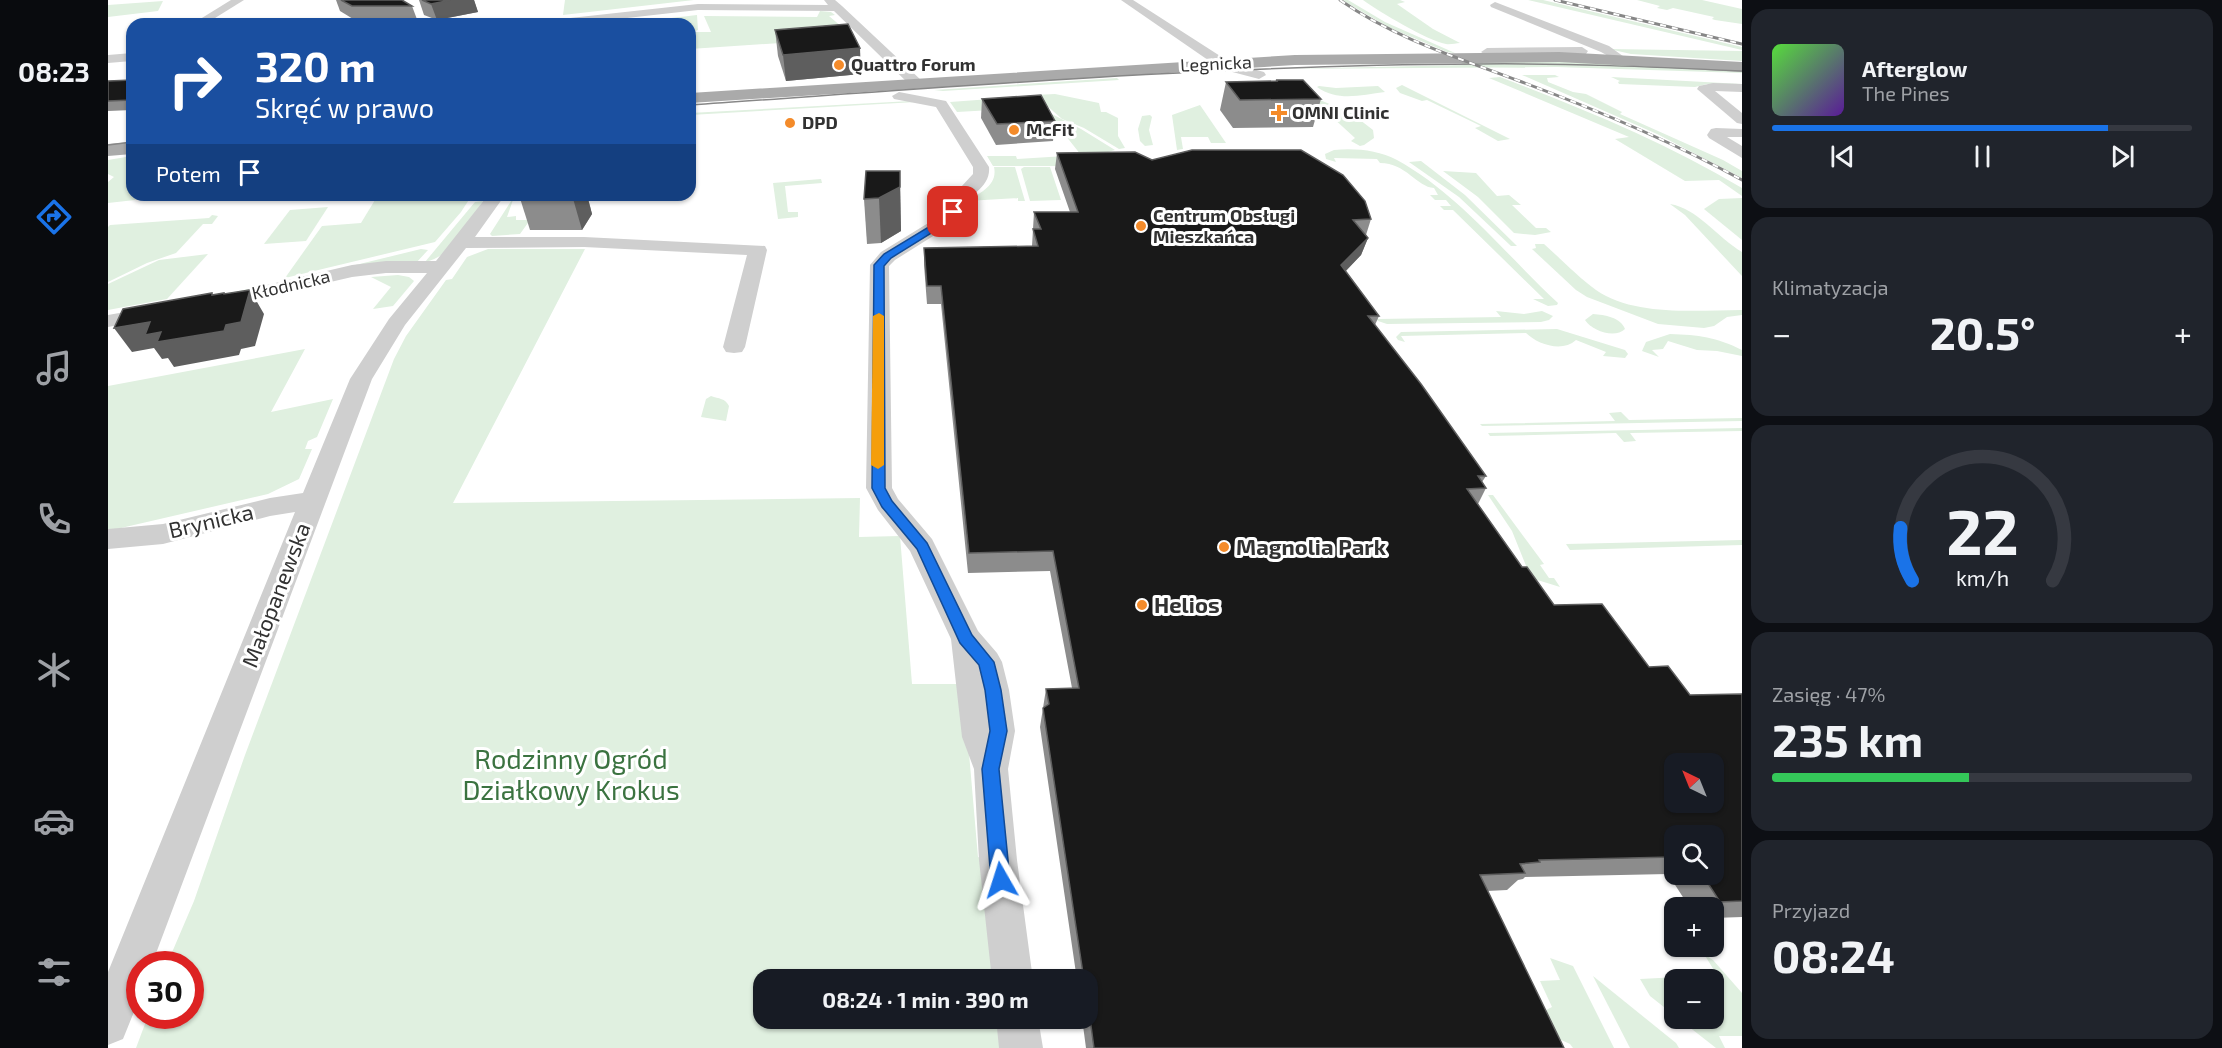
<!DOCTYPE html>
<html lang="pl">
<head>
<meta charset="utf-8">
<style>
  :root { --surface:#171b24; --page:#20242c; --text:#f1f3f6; --muted:#9ea1a6; --line:#363941; --accent:#1a73e8 }
  body { margin:0; font-family:"Exo 2",sans-serif; background:var(--page); color:var(--text); height:100vh; display:flex; flex-direction:column; font-size:22px; white-space:nowrap }
  * { box-sizing:border-box; margin:0 }
  p { font-size:20px; color:var(--muted) }
  .icon { flex:none; width:33px; height:33px; fill:none; stroke:currentColor; stroke-width:2; stroke-linecap:round; stroke-linejoin:round }
  .map { position:relative; flex:1; overflow:hidden }
  .panel { display:flex; flex-direction:column; gap:9px; padding:9px; background:#0d0f14; width:480px }
  .panel>* { flex:none }
  .guide { position:absolute; left:18px; top:18px; width:570px; height:183px; border-radius:18px; box-shadow:0 2px 4px #0004; background:#1a4fa0; color:#fff; overflow:hidden }
  .needle { width:39px; rotate:317deg }
  .tools { position:absolute; left:1556px; top:753px; display:grid; gap:12px }
  .tools a { display:grid; place-items:center; width:60px; height:60px; border-radius:12px; background:var(--surface); box-shadow:0 2px 4px #0004; font-size:30px }
  .speed { position:absolute; left:18px; top:951px; display:flex; gap:12px; font-size:30px; font-weight:700; text-align:center }
  .speed>* { display:grid; place-content:center; width:78px; height:78px; border-radius:50%; background:var(--surface); box-shadow:0 2px 4px #0004; line-height:1 }
  .speed .limit { border:9px solid #d22; background:#fff; color:#111 }
  .pin { position:absolute; display:grid; place-items:center; width:51px; height:51px; color:#fff; margin:-26px; border-radius:12px; box-shadow:0 3px 9px #0006 }
  .me { position:absolute; width:66px; margin:-33px; rotate:354deg; stroke-linejoin:round; filter:drop-shadow(0 0 4px #0008) }
  .turn { display:flex; align-items:center; gap:21px; height:126px; padding:0 30px; font-size:27px }
  .turn .icon { width:78px; height:78px; stroke-width:2.5 }
  .turn b { display:block; font-size:42px; line-height:51px }
  .then { display:flex; align-items:center; height:57px; padding:0 30px; background:#0003; gap:12px; font-size:22px }
  .big { font-size:45px; font-weight:700; line-height:1.1 }
  .panel .card { flex:1; display:flex; flex-direction:column; justify-content:center; gap:9px; min-width:0; padding:0 21px; border-radius:18px; background:var(--page) }
  .panel .dial { align-items:center; gap:0 }
  .dial svg { height:156px; overflow:visible; fill:none; stroke:var(--line); stroke-width:7; stroke-linecap:round; text-anchor:middle }
  .dial text { fill:var(--text); stroke:none }
  .song { display:flex; align-items:center; gap:18px }
  .cover { width:72px; height:72px; border-radius:9px; background:linear-gradient(135deg,hsl(110 70% 55%),hsl(270 70% 35%)) }
  .played { height:6px; border-radius:3px; background:linear-gradient(90deg,var(--accent) 80%,var(--line) 80%) }
  .keys { display:flex; justify-content:space-around; direction:ltr }
  .heat { display:flex; justify-content:space-between; align-items:center; font-size:33px; direction:ltr }
  .charge { height:9px; border-radius:4px; background:linear-gradient(90deg,#34c759 47%,var(--line) 0) }
  .trip { position:absolute; left:645px; top:969px; width:345px; height:60px; border-radius:18px; background:var(--surface); box-shadow:0 2px 4px #0004; font-weight:700; line-height:60px; text-align:center }
  main { display:flex; flex:1; min-height:0 }
  .tabs { display:flex; flex-direction:column; width:108px; justify-content:space-around; align-items:center; background:#090b0e; color:var(--muted) }
  .tabs .icon { width:42px; height:42px }
  .tabs .current { color:var(--accent) }
  .tabs b { font-size:27px; color:var(--text) }
  .map>svg:first-child { display:block }
  .green { fill:#e0f0e0 }
  .lines { fill:none; stroke-linecap:round; stroke-linejoin:round }
  .minor { fill:#cfcfcf; fill-rule:evenodd }
  .major { fill:#aaa; fill-rule:evenodd }
  .tram { stroke:#878787; stroke-width:1.5 }
  .rail-casing { stroke:#878787; stroke-width:3 }
  .rail { stroke:#fff; stroke-width:2; stroke-dasharray:6; stroke-linecap:butt }
  .wall { fill:#8c8c8c; fill-rule:evenodd }
  .shaded-wall { fill:#5e5e5e }
  .building { fill:#191919; stroke:#5e5e5e; stroke-width:1.5; fill-rule:evenodd }
  .route { fill:#1a73e8; stroke:#114b97; stroke-width:1.5 }
  .slow { fill:#f59e0b }
  .poi-dot { fill:#f48b2a; stroke:#fff; stroke-width:2 }
  .labels { text-anchor:middle; stroke-width:6; stroke-linejoin:round; paint-order:stroke }
  .far-street-label { font-size:18px; fill:#323232; stroke:#fff }
  .far-poi-label { font-size:18px; font-weight:bold; fill:#323232; stroke:#fff; text-anchor:start }
  .street-label { font-size:22px; fill:#323232; stroke:#fff }
  .poi-label { font-size:22px; font-weight:bold; fill:#323232; stroke:#fff; text-anchor:start }
  .near-park-label { font-size:27px; fill:#3b7340; stroke:#fff }
</style>
</head>
<body>
<main>
<nav class="tabs">
<b>08:23</b>
<svg class="icon current" aria-label="directions" viewBox="0 0 24 24"><path d="M12 3l9 9-9 9-9-9zM9 14v-3h6M13 9l2 2-2 2"/></svg>
<svg class="icon" aria-label="music" viewBox="0 0 24 24"><path d="M9 18V5l10-2v13"/><circle cx="6" cy="18" r="3"/><circle cx="16" cy="16" r="3"/></svg>
<svg class="icon" aria-label="phone" viewBox="0 0 24 24"><path d="M5 4h4l2 5-3 2q2 4 5 5l2-3 5 2v4C11 20 4 13 5 4z"/></svg>
<svg class="icon" aria-label="climate" viewBox="0 0 24 24"><path d="M12 3v18M4 7l16 10M4 17L20 7"/></svg>
<svg class="icon" aria-label="car" viewBox="0 0 24 24"><path d="M5 17H2v-5l4-1 3-4h7l3 4 3 1v5h-3M9 17h6M6 11h13"/><circle cx="7" cy="17" r="2"/><circle cx="17" cy="17" r="2"/></svg>
<svg class="icon" aria-label="filters" viewBox="0 0 24 24"><path d="M4 7h16M4 17h16"/><circle cx="9" cy="7" r="2"/><circle cx="15" cy="17" r="2"/></svg>
</nav>
<div class="map">
<svg width="1634" height="1048" viewBox="0 0 1634 1048">
  <rect width="100%" height="100%" fill="#fff"/>
  <g class="green">
    <polygon points="457,0 586,0 455,15"/>
    <polygon points="1234,0 1240,0 1277,22 1347,53 1339,52 1282,28"/>
    <path d="M1255 0H1292L1297 2 1289 4 1325 29 1352 43C1348 43 1342 45 1338 44 1318 40 1272 12 1255 0Z"/>
    <polygon points="1420,0 1435,0 1634,47 1634,50"/>
    <polygon points="1529,0 1594,0 1634,9 1634,24 1607,20 1604,19 1606,17 1565,8 1559,10 1549,8 1552,6"/>
    <polygon points="55,1 50,11 0,17 0,5"/>
    <polygon points="712,11 723,12 727,15 721,16 747,38 582,49 582,24 512,24 589,15 590,30 585,32 603,32 596,16 709,17"/>
    <polygon points="1501,49 1634,51 1634,61 1523,54"/>
    <polygon points="1415,59 1634,68 1634,73 1449,67 1173,69 1357,65 1349,61 1173,67"/>
    <polygon points="1414,75 1447,75 1451,77 1439,78 1440,82 1465,92 1478,94 1514,112 1512,114 1615,160 1634,171 1634,178 1549,134"/>
    <path d="M1392 77C1476 109 1557 142 1634 188V196L1611 180 1577 181 1507 139 1521 137 1381 78Z"/>
    <polygon points="1503,77 1634,84 1634,86 1599,84 1587,87 1511,84 1510,82 1512,81"/>
    <polygon points="1009,78 1011,80 835,91 826,90"/>
    <polygon points="1294,85 1402,139 1390,141 1367,128 1373,126 1319,100 1314,101 1292,93 1288,88"/>
    <path d="M1211 86 1228 88 1270 86 1277 92C1253 95 1230 102 1209 87Z"/>
    <polygon points="947,94 991,103 993,112 998,112 1010,118 1010,136 1017,148 1011,149 976,128 954,119 927,95"/>
    <polygon points="1200,95 1243,113 1265,130 1266,138 1256,145 1252,146 1243,141 1247,138"/>
    <polygon points="923,96 935,107 849,112 842,102"/>
    <polygon points="803,101 808,102 582,115 582,113"/>
    <polygon points="1092,105 1118,143 1103,143 1100,137 1073,137 1075,149 1069,150 1064,115"/>
    <polygon points="938,111 973,129 1007,150 1000,152 1023,166 885,166 879,156 908,156 909,159 973,155"/>
    <polygon points="1042,115 1044,117 1041,130 1045,145 1037,146 1032,141 1030,129 1034,116"/>
    <path d="M1226 150C1247 148 1270 150 1289 160 1351 194 1398 255 1450 303L1449 305 1440 306 1425 299H1436L1345 210H1336L1332 206H1343L1338 200H1327L1322 195H1330L1326 188C1309 187 1298 163 1272 163L1269 159 1226 158 1228 162 1218 159 1217 154Z"/>
    <polygon points="24,156 24,195 72,195 0,203 0,182 6,177 0,174 0,160"/>
    <polygon points="1313,161 1357,195 1409,246 1403,246 1351,197 1301,162"/>
    <path d="M886 167H907L917 201H910V198L859 201C872 193 890 185 886 167Z"/>
    <polygon points="916,167 942,167 953,200 922,201 913,169"/>
    <polygon points="1335,171 1368,173 1389,196 1401,195 1413,205 1404,205 1428,228 1438,228 1443,232 1427,235 1406,233 1370,197"/>
    <polygon points="713,179 714,183 677,186 680,212 690,212 690,217 670,219 665,183"/>
    <polygon points="270,195 364,195 353,212 327,242 177,278 214,226 253,223"/>
    <polygon points="407,195 416,195 406,197 399,217 408,216 408,220 422,220 412,234 384,236 382,234"/>
    <polygon points="1634,198 1634,240 1596,209 1611,199"/>
    <path d="M375 201C361 222 344 257 317 262L367 202Z"/>
    <path d="M1562 204C1589 208 1610 238 1634 252V276L1577 215Z"/>
    <polygon points="220,207 198,241 156,244 182,210"/>
    <polygon points="104,215 110,216 104,224 95,224 68,253 39,263 0,282 0,227 2,225 101,218"/>
    <path d="M1427 244H1436C1453 259 1470 277 1488 290 1527 317 1589 310 1634 310V315L1619 317 1606 326 1596 328 1550 324 1479 297 1468 290 1424 249 1428 248Z"/>
    <polygon points="313,249 320,250 308,263 118,296 121,293 186,280"/>
    <polygon points="380,249 477,249 345,503 752,498 751,537 792,536 804,684 855,684 870,857 873,858 887,979 656,980 656,1018 892,1019 896,1048 28,1048 40,1016 82,1016 82,964 59,964 86,901 137,755 286,359 298,336 338,280 344,279 359,257"/>
    <polygon points="100,254 59,299 0,310 0,284 51,260"/>
    <polygon points="290,275 301,277 306,281 285,306 265,309 283,287 263,277"/>
    <polygon points="1388,311 1416,314 1434,311 1445,316 1441,320 1433,322 1279,324 1270,321 1264,314 1270,319 1393,317"/>
    <path d="M1485 314C1497 315 1512 317 1517 329 1507 339 1484 331 1477 320Z"/>
    <path d="M1449 329 1517 350 1520 354 1517 358 1495 356 1498 352 1468 340C1454 353 1429 344 1418 333L1293 336 1297 342 1290 340 1288 337 1293 332Z"/>
    <path d="M1562 334C1591 335 1608 337 1634 350V356L1609 351 1589 350 1560 341 1555 349 1544 350 1551 357 1534 351 1538 342Z"/>
    <polygon points="197,349 163,412 225,399 209,437 200,441 197,449 204,449 191,479 160,494 0,531 0,386"/>
    <path d="M603 396C611 399 617 398 621 406L618 421 593 417 598 399Z"/>
    <polygon points="1513,412 1521,420 1634,418 1634,421 1374,426 1372,424 1507,421 1501,413"/>
    <polygon points="1634,428 1634,431 1522,433 1528,441 1516,442 1508,433 1382,436 1380,433"/>
    <polygon points="1380,495 1385,495 1436,564 1432,565 1441,578 1446,578 1452,587 1423,578 1404,531"/>
    <polygon points="1634,540 1634,545 1462,550 1458,544"/>
    <polygon points="1596,954 1605,960 1634,993 1634,1036 1611,1036 1617,1048 1608,1048 1571,1019 1605,1018 1605,980 1566,980 1566,1015 1542,996 1532,979 1609,975"/>
    <polygon points="1442,958 1465,966 1506,1048 1465,1048 1462,1044 1449,1038 1438,1014 1438,1010 1444,1007 1432,981 1452,980"/>
    <polygon points="1485,976 1568,1043 1571,1048 1522,1048"/>
  </g>
  <g class="lines">
    <g class="minor">
      <polygon points="123,0 136,0 99,23 91,23 89,21"/>
      <polygon points="716,0 727,0 734,6 814,81 816,84 814,87 804,87 726,11 590,10 466,24 438,23 444,20 590,4 720,5"/>
      <polygon points="1013,0 1025,0 1123,63 1156,72 1158,75 1151,79 1113,69"/>
      <polygon points="1387,2 1501,46 1519,59 1513,63 1493,52 1383,7 1382,5"/>
      <polygon points="1474,47 1480,51 1478,54 1379,56 1373,52 1379,48"/>
      <polygon points="24,53 24,61 0,63 0,55"/>
      <polygon points="1605,83 1634,84 1634,92 1607,91 1634,113 1634,124 1629,123 1589,89 1591,86"/>
      <path d="M791 92 838 101 881 167C883 187 861 198 845 205L854 211 849 221 787 260 781 266 784 488 790 499 824 539 870 631 889 653 894 662 901 690 907 731 900 769 909 860 925 980H884L871 860 866 769 854 737 843 639 802 551 770 510 758 488 762 265 773 252 835 214 822 205 825 201 853 187 865 174V167L828 107 786 99 784 96Z"/>
      <polygon points="1608,128 1634,129 1634,137 1619,137 1634,146 1634,158 1601,138 1599,135 1603,129"/>
      <polygon points="380,195 397,195 367,237 476,237 657,246 659,250 637,347 634,352 626,353 618,352 615,347 639,255 476,247 358,248 297,325 264,379 44,964 32,964 32,997 15,1039 0,1045 0,972 187,512 162,516 55,544 0,549 0,529 55,524 162,498 195,493 242,379 281,319 319,273 278,273 244,277 110,308 103,306 100,302 103,298 244,265 278,261 328,261"/>
      <polygon points="45,307 52,309 55,313 52,317 0,327 0,315"/>
      <polygon points="888,1018 930,1018 935,1048 891,1048"/>
    </g>
    <g class="major">
      <polygon points="1451,52 1634,62 1634,72 1451,62 1187,65 582,103 582,93 1187,55"/>
      <polygon points="24,142 24,154 0,156 0,144"/>
    </g>
    <g class="tram">
      <path d="M582 105C844 87 1106 65 1369 64 1458 63 1546 67 1634 71"/>
      <polyline points="0,145 24,142"/>
    </g>
    <defs>
      <g id="rail">
        <path d="M1232 0C1288 39 1351 58 1414 82 1489 110 1563 141 1634 180"/>
        <polyline points="1447,0 1634,44"/>
      </g>
    </defs>
    <use href="#rail" class="rail-casing"/>
    <use href="#rail" class="rail"/>
  </g>
  <g class="wall">
    <polygon points="228,0 294,0 304,6 310,22 250,22 232,11"/>
    <polygon points="311,0 366,0 370,12 329,20 316,15"/>
    <polygon points="667,30 753,74 678,81 670,56"/>
    <polygon points="24,80 24,110 0,111 0,81"/>
    <polygon points="1168,80 1213,99 1205,127 1125,128 1112,110 1118,82 1168,81"/>
    <polygon points="874,99 947,121 945,141 888,145 873,118"/>
    <path d="M949 153 1044 160 1263 219 1258 235 1260 238 1253 255 1237 272 1271 316 1267 325 1378 476 1374 482 1378 488 1370 504 1414 567 1446 605 1582 695 1634 694V917L1605 918V908H1582L1560 874 1417 877 1415 879 1410 880 1399 890 1379 891 1456 1048H978L974 1018H980V980H969L932 727 938 689 964 688 942 571 860 573 833 304H819L816 265V248L924 246 926 212H962L947 169ZM1566 836 1605 874H1566Z"/>
    <polygon points="792,171 793,231 773,243 759,244 756,199"/>
    <polygon points="411,195 479,195 484,214 474,230 422,230"/>
  </g>
  <g class="shaded-wall">
    <polygon points="343,0 366,0 370,12 329,20 323,4"/>
    <polygon points="752,48 753,74 678,81 675,55"/>
    <polygon points="792,187 793,231 773,243 771,198"/>
    <polygon points="464,195 479,195 484,214 474,230"/>
    <polygon points="1260,238 1253,255 1226,283 1233,265"/>
    <polygon points="142,290 156,314 147,346 133,349 131,355 66,367 60,358 54,359 46,348 24,352 6,328 42,322"/>
  </g>
  <g class="building">
    <polygon points="233,0 294,0 304,6 244,6"/>
    <polygon points="314,0 343,0 323,4"/>
    <polygon points="740,24 752,48 675,55 667,30"/>
    <polygon points="24,80 24,100 0,101 0,81"/>
    <polygon points="1168,80 1195,80 1213,99 1132,100 1118,82 1170,81"/>
    <polygon points="933,95 947,121 889,124 874,99"/>
    <path d="M1084 150H1193L1235 175 1257 201 1263 219 1245 220 1260 238 1233 265 1271 316H1260L1313 384 1378 476H1370L1378 488 1359 489 1414 567H1419L1446 605 1494 604 1541 667 1560 666 1582 695 1634 694V901L1612 902 1594 874H1605V836H1566V857L1431 860 1432 862 1412 864 1417 873 1372 875 1456 1048H986L980 1004V980H976L935 708 941 704 938 689 971 688 945 551 861 553 833 286H819L816 248 930 246 925 229H933L926 212H970L949 153 1027 152 1044 160ZM1566 764H1605V802H1566Z"/>
    <polygon points="758,171 792,171 792,187 771,198 756,199"/>
    <polygon points="142,290 133,322 118,325 116,331 49,342 53,332 37,335 42,322 6,328 15,309 104,293 104,295 116,293 116,294"/>
  </g>
  <polygon class="route" points="845,209 849,212 846,219 783,258 776,266 777,488 784,501 819,543 864,635 886,662 893,690 899,731 891,769 902,880 899,886 893,889 886,886 883,880 874,769 882,731 877,690 871,665 852,643 809,549 774,507 764,488 766,265 776,254 839,216 842,210"/>
  <polygon class="slow" points="771,313 776,316 776,465 770,469 763,465 765,316"/>
  <g class="poi-dot">
    <circle cx="731" cy="65" r="6"/>
    <path d="M1168 104h6v6h6v6h-6v6h-6v-6h-6v-6h6z"/>
    <circle cx="682" cy="123" r="6"/>
    <circle cx="906" cy="130" r="6"/>
    <circle cx="1033" cy="226" r="6"/>
    <circle cx="1116" cy="547" r="6"/>
    <circle cx="1034" cy="605" r="6"/>
  </g>
  <g class="labels">
    <g class="far-street-label">
      <text transform="translate(1108 64) rotate(-3)" y="6">Legnicka</text>
      <text transform="translate(183 285) rotate(-13)" y="6">Kłodnicka</text>
    </g>
    <g class="far-poi-label">
      <text x="743" y="71">Quattro Forum</text>
      <text x="1184" y="119">OMNI Clinic</text>
      <text x="694" y="129">DPD</text>
      <text x="918" y="136">McFit</text>
      <text x="1045" y="222">Centrum Obsługi<tspan x="1045" dy="21">Mieszkańca</tspan></text>
    </g>
    <g class="street-label">
      <text transform="translate(103 521) rotate(-13)" y="8">Brynicka</text>
      <text transform="translate(168 595) rotate(-69)" y="8">Małopanewska</text>
    </g>
    <g class="poi-label">
      <text x="1128" y="555">Magnolia Park</text>
      <text x="1046" y="613">Helios</text>
    </g>
    <g class="near-park-label">
      <text x="463" y="769">Rodzinny Ogród<tspan x="463" dy="31">Działkowy Krokus</tspan></text>
    </g>
  </g>
</svg>
<div class="tools">
<a><svg class="needle" viewBox="-14 -14 28 28"><path d="M0-13l5 13h-10z" fill="#e53935"/><path d="M0 13l5-13h-10z" fill="#9ea1a6"/></svg></a>
<a><svg class="icon" aria-label="search" viewBox="0 0 24 24"><circle cx="10" cy="10" r="6"/><path d="M15 15l6 6"/></svg></a>
<a>+</a>
<a>−</a>
</div>
<div class="speed"><div class="limit">30</div></div>
<div class="pin" style="left:845px;top:212px;background:#d93025"><svg class="icon" aria-label="arrive" viewBox="0 0 24 24"><path d="M6 21V4h12l-3 4 3 4H6"/></svg></div>
<svg class="me" style="left:893px;top:880px" viewBox="-20 -20 40 40"><path d="M0-17L14 15 0 8-14 15z" fill="#1a73e8" stroke="#fff" stroke-width="4"/></svg>
<div class="trip">08:24 · 1 min · 390 m</div>
<div class="guide">
<div class="turn"><svg class="icon" aria-label="right" viewBox="0 0 24 24"><path d="M7 20v-9h11M14 6l5 5-5 5"/></svg><div><b>320 m</b>Skręć w prawo</div></div>
<div class="then">Potem<svg class="icon" aria-label="arrive" viewBox="0 0 24 24"><path d="M6 21V4h12l-3 4 3 4H6"/></svg></div>
</div>
</div>
<section class="panel">
<div class="card">
<div class="song"><i class="cover"></i><div><b>Afterglow</b><p>The Pines</p></div></div>
<div class="played"></div>
<div class="keys"><svg class="icon" aria-label="previous" viewBox="0 0 24 24"><path d="M18 5L8 12l10 7zM5 5v14"/></svg><svg class="icon" aria-label="pause" viewBox="0 0 24 24"><path d="M8 5v14M16 5v14"/></svg><svg class="icon" aria-label="next" viewBox="0 0 24 24"><path d="M6 5l10 7-10 7zM19 5v14"/></svg></div>
</div>
<div class="card"><p>Klimatyzacja</p>
<div class="heat"><a>−</a><b class="big">20.5°</b><a>+</a></div>
</div>
<div class="card dial"><svg viewBox="0 0 100 80">
<path d="M14 69A42 42 0 1 1 86 69"/>
<path d="M14 69A42 42 0 0 1 8 42" stroke="#1a73e8"/>
<text x="50" y="56" font-size="32" font-weight="700">22</text>
<text x="50" y="72" font-size="11">km/h</text>
</svg></div>
<div class="card"><p>Zasięg · 47%</p><b class="big">235 km</b><div class="charge"></div></div>
<div class="card"><p>Przyjazd</p><b class="big">08:24</b></div>
</section>
</main>
</body>
</html>
